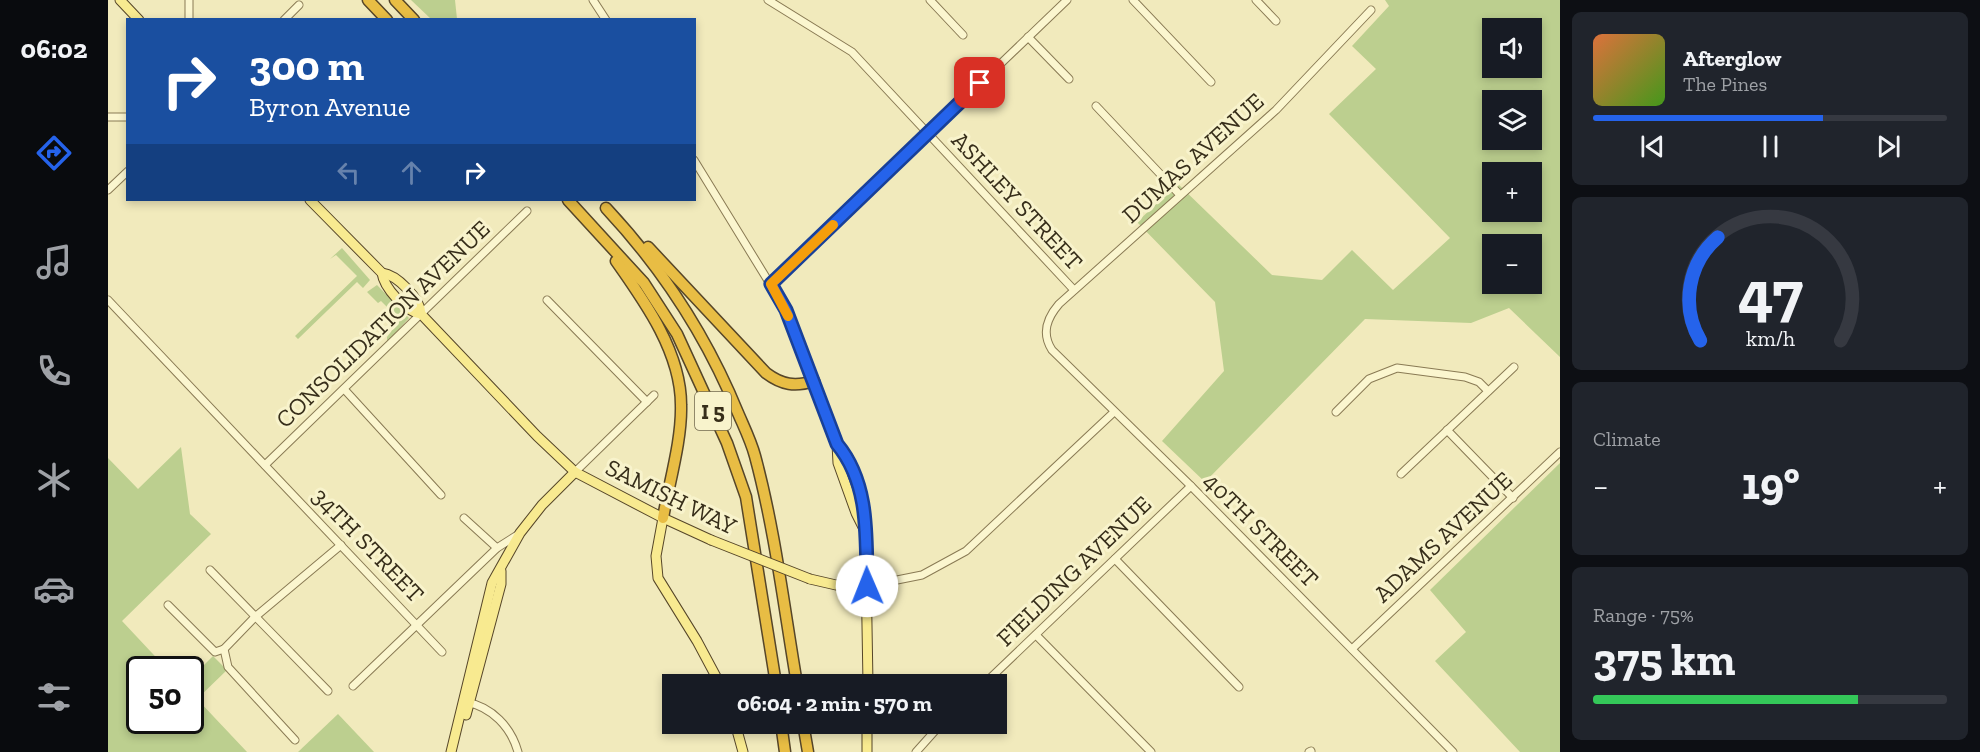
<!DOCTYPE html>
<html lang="en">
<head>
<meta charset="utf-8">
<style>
  :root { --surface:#171b24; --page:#20242c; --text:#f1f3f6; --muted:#9ea1a6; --line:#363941; --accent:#2563eb }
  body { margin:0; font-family:"Zilla Slab",serif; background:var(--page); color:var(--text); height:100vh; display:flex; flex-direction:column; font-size:22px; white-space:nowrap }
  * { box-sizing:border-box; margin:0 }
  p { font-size:20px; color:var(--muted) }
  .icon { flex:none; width:33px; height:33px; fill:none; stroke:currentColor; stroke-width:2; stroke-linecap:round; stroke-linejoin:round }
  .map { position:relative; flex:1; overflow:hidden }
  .drawer { display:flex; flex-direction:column; gap:12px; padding:12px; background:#0d0f14; width:420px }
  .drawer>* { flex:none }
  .top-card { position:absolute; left:18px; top:18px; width:570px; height:183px; border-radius:0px; box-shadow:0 3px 9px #0003; background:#1a4fa0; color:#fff; overflow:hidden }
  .controls { position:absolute; left:1374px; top:18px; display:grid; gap:12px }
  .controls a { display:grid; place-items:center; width:60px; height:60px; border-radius:0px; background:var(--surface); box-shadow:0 3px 9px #0003; font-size:30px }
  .speed { position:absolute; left:18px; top:656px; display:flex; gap:12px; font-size:30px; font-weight:700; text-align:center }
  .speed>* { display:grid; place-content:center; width:78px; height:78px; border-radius:50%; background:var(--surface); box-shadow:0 3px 9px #0003; line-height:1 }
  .speed .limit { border:3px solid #111; border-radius:9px; background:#fff; color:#111 }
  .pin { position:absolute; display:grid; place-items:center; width:51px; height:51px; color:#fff; margin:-26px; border-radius:12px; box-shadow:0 3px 9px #0006 }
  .me { position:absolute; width:66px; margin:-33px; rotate:359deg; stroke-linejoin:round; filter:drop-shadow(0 0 4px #0008) }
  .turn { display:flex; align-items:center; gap:21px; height:126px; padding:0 24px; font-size:27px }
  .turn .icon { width:78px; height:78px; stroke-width:2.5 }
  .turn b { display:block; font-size:42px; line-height:51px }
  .lanes { display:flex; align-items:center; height:57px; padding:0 24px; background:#0003; justify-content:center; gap:30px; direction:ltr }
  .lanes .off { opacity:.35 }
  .big { font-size:45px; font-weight:700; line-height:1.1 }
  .drawer .widget { flex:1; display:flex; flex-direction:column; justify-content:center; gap:9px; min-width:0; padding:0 21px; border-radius:9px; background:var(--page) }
  .drawer .dial { align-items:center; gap:0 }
  .dial svg { height:156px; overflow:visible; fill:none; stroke:var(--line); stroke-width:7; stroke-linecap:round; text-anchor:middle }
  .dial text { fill:var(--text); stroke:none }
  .song { display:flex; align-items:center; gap:18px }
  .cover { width:72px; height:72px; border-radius:9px; background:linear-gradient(135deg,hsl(20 70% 55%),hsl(100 70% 35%)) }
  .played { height:6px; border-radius:3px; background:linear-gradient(90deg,var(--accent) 65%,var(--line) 65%) }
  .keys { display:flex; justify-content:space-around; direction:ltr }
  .heat { display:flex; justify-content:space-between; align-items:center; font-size:33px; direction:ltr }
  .charge { height:9px; border-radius:4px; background:linear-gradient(90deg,#34c759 75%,var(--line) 0) }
  .trip { position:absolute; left:554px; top:674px; width:345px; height:60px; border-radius:0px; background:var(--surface); box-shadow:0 3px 9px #0003; font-weight:700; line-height:60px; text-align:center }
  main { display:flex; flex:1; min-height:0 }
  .menu { display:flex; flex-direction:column; width:108px; justify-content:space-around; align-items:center; background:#090b0e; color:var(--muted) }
  .menu .icon { width:42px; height:42px }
  .menu .on { color:var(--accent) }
  .menu b { font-size:27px; color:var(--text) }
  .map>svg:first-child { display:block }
  .green { fill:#bccf8f; fill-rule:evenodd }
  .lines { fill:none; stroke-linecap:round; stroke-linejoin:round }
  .minor-casing { stroke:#897a54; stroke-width:9 }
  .major-casing { stroke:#564629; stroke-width:11 }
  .highway-casing { stroke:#564629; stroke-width:13 }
  .minor { stroke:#fbf6cf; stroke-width:7 }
  .major { stroke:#f8ea90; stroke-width:9 }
  .highway { stroke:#e8bd44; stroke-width:10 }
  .major-bridge-casing { stroke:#564629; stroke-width:11; stroke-linecap:butt }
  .major-bridge { stroke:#f8ea90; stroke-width:9 }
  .route-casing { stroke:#184099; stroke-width:15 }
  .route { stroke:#2563eb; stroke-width:10 }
  .slow { stroke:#f59e0b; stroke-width:10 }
  .labels { text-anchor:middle; stroke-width:6; stroke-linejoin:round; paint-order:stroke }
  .shield { fill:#f8f3cc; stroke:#71694f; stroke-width:1.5 }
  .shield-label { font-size:22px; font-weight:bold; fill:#372e1a }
  .street-label { font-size:24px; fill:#372e1a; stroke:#f8f3cc }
</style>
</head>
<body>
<main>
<nav class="menu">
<b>06:02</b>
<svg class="icon on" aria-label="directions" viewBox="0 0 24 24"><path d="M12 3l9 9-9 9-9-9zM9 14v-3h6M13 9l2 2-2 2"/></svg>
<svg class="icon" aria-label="music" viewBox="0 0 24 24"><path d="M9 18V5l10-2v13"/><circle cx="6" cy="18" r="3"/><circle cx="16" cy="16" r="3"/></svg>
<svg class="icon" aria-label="phone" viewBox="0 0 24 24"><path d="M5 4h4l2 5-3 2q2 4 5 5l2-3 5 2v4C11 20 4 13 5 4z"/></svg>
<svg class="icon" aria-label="climate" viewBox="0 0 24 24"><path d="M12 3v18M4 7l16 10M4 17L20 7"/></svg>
<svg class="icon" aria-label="car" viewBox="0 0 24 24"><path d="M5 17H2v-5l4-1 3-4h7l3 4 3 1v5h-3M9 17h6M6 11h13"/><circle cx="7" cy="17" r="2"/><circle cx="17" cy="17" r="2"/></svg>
<svg class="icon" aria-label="filters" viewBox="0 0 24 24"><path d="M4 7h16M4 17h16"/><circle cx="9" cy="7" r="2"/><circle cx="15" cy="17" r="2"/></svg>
</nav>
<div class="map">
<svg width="1452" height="752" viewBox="0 0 1452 752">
  <rect width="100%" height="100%" fill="#f1eabc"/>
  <g class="green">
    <polygon points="303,0 347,0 349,19 323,19"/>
    <path d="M1277 0H1452V357L1401 308 1363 323 1257 319 1097 482 1054 441 1116 371 1107 302 1029 222 1070 184 1164 275 1214 280 1244 250 1285 290 1342 238 1221 114 1268 69 1244 46 1281 6ZM1384 28H1424V68H1384ZM1384 100H1424V140H1384ZM1384 172H1424V212H1384ZM1384 244H1424V284H1384Z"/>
    <polygon points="234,248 262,280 255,288 249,282 190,339 187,336 249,276 228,255 222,259"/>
    <polygon points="269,285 301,318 279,342 279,337 292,320 273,301 270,303 259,292"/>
    <polygon points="73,447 82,514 103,534 14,621 59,669 32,669 32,720 82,720 83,678 105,656 119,670 89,699 139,752 0,752 0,458 30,489"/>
    <polygon points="1452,463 1452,752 1412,752 1327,661 1358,632 1322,590"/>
    <polygon points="230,714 266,752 190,752"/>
  </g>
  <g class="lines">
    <defs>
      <g id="minor">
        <polyline points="81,0 81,20"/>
        <polyline points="485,0 498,20"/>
        <polyline points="660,0 744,52 966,290"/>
        <polyline points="822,0 855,35"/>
        <polyline points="1025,0 1103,82"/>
        <polyline points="1148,0 1168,21"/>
        <path d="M1263 10 1168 110 951 304C939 318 933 333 944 350L1083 486 1345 752"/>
        <polyline points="176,20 191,5"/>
        <polyline points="920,37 961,79"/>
        <polyline points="988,106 1072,195"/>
        <polyline points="0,117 20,117"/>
        <polyline points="586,160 678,310 706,381"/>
        <polyline points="0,190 20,171"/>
        <polyline points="663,284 959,0"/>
        <polyline points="0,300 334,652"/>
        <polyline points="439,300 539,402"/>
        <polyline points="236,389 333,495"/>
        <polyline points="1228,412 1261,379 1289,368 1357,377 1371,382 1380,391"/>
        <polyline points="1339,430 1405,498"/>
        <polyline points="157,465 419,211"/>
        <polyline points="467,472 546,395"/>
        <polyline points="1293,474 1406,367"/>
        <polyline points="356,518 389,548"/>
        <polyline points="1007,559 1131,687"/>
        <polyline points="102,570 220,691"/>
        <polyline points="759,586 814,575 858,551 1006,412"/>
        <polyline points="60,605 107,652 116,649 147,617 233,545"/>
        <polyline points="928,635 1043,752"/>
        <polyline points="116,649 120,667 187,740"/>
        <polyline points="1244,649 1452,452"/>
        <polyline points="876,684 1083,486"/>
        <polyline points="245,686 389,548 411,534"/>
        <path d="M358 702C384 707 403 727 410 752"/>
        <polyline points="808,752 834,723"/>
        <polyline points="1201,752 1203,751"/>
      </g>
      <g id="major">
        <polyline points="12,0 31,20"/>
        <path d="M202 200 274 273C276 288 298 312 313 314"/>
        <path d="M274 273C289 275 312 298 313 314"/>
        <polyline points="313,314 429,436 467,472 555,518 603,540"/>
        <polyline points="706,381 729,444 730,463 748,513 756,529"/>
        <polyline points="729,444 741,459 757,509 760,684"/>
        <polyline points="555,518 548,556 550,578 589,641 612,684"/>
        <polyline points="702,579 728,585 759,586"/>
        <polyline points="358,715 393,584 393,571"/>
        <polyline points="627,723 635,752"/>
        <polyline points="343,752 384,583 412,533 434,505 467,472"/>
        <polyline points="759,752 759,723"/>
      </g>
      <g id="highway">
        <polyline points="260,0 279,20"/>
        <polyline points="287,0 306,20"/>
        <polyline points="460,200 536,283 569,334 619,443 638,497 668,684"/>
        <path d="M498 208C554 268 599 337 630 413 636 427 643 441 647 456 667 530 676 608 689 684"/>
        <path d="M540 247 658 373C674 385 687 387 706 381"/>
        <path d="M508 261C537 302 573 352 573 405 574 440 561 483 555 518"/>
        <polyline points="673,723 677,752"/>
        <polyline points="695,723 700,752"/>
      </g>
    </defs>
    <use href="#minor" class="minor-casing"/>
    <use href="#major" class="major-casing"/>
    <use href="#highway" class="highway-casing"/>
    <use href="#minor" class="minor"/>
    <use href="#major" class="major"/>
    <use href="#highway" class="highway"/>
    <defs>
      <polyline id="major-bridge" points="603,540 702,579"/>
    </defs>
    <use href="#major-bridge" class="major-bridge-casing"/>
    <use href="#major-bridge" class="major-bridge"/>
  </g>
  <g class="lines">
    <defs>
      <path id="route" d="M759 586C758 537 762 484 729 444L678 310 663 284 872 83"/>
    </defs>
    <use href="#route" class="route-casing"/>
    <use href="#route" class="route"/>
    <polyline class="slow" points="680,316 663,284 725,225"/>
  </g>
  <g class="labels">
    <rect class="shield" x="587" y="392" width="36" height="38" rx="4.5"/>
    <g class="shield-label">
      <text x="605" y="419">I 5</text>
    </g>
    <g class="street-label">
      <text transform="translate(1085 158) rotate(-42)" y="8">DUMAS AVENUE</text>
      <text transform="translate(909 201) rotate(47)" y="8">ASHLEY STREET</text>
      <text transform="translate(275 324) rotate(-44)" y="8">CONSOLIDATION AVENUE</text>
      <text transform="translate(563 497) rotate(26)" y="8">SAMISH WAY</text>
      <text transform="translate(1153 530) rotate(45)" y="8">40TH STREET</text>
      <text transform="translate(1335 537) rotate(-43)" y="8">ADAMS AVENUE</text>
      <text transform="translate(260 545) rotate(46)" y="8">34TH STREET</text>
      <text transform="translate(966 571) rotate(-44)" y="8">FIELDING AVENUE</text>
    </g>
  </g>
</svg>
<div class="controls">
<a><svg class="icon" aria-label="sound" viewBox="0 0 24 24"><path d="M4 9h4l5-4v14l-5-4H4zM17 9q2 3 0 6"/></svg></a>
<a><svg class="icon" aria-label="layers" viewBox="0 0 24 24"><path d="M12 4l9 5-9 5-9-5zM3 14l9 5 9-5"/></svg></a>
<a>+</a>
<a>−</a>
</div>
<div class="speed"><div class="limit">50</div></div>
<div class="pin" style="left:872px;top:83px;background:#d93025"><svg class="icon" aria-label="arrive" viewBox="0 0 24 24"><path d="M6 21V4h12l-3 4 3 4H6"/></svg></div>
<svg class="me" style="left:759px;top:586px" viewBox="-20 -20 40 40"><circle r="19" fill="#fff"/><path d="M0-13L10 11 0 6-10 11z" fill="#2563eb"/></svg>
<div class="trip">06:04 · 2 min · 570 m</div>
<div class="top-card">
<div class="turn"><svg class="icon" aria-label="right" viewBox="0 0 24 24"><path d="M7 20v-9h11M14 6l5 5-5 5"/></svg><div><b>300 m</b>Byron Avenue</div></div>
<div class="lanes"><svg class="icon off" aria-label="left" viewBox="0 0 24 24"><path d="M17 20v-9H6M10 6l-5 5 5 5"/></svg><svg class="icon off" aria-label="ahead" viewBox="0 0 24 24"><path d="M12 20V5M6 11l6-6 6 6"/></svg><svg class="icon" aria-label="right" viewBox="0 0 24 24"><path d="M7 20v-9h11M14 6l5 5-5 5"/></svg></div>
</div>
</div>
<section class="drawer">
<div class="widget">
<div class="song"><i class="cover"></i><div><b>Afterglow</b><p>The Pines</p></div></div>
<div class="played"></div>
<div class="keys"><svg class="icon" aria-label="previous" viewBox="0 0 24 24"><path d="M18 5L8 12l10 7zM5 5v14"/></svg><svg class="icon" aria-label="pause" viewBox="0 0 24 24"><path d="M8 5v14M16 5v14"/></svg><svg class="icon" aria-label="next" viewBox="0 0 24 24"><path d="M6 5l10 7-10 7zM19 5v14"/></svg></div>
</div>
<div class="widget dial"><svg viewBox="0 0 100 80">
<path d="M14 69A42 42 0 1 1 86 69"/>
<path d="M14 69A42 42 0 0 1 23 16" stroke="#2563eb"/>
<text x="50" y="56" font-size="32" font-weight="700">47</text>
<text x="50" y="72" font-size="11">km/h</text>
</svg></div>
<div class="widget"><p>Climate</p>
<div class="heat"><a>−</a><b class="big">19°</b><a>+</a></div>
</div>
<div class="widget"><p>Range · 75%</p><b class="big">375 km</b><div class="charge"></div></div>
</section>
</main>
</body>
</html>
